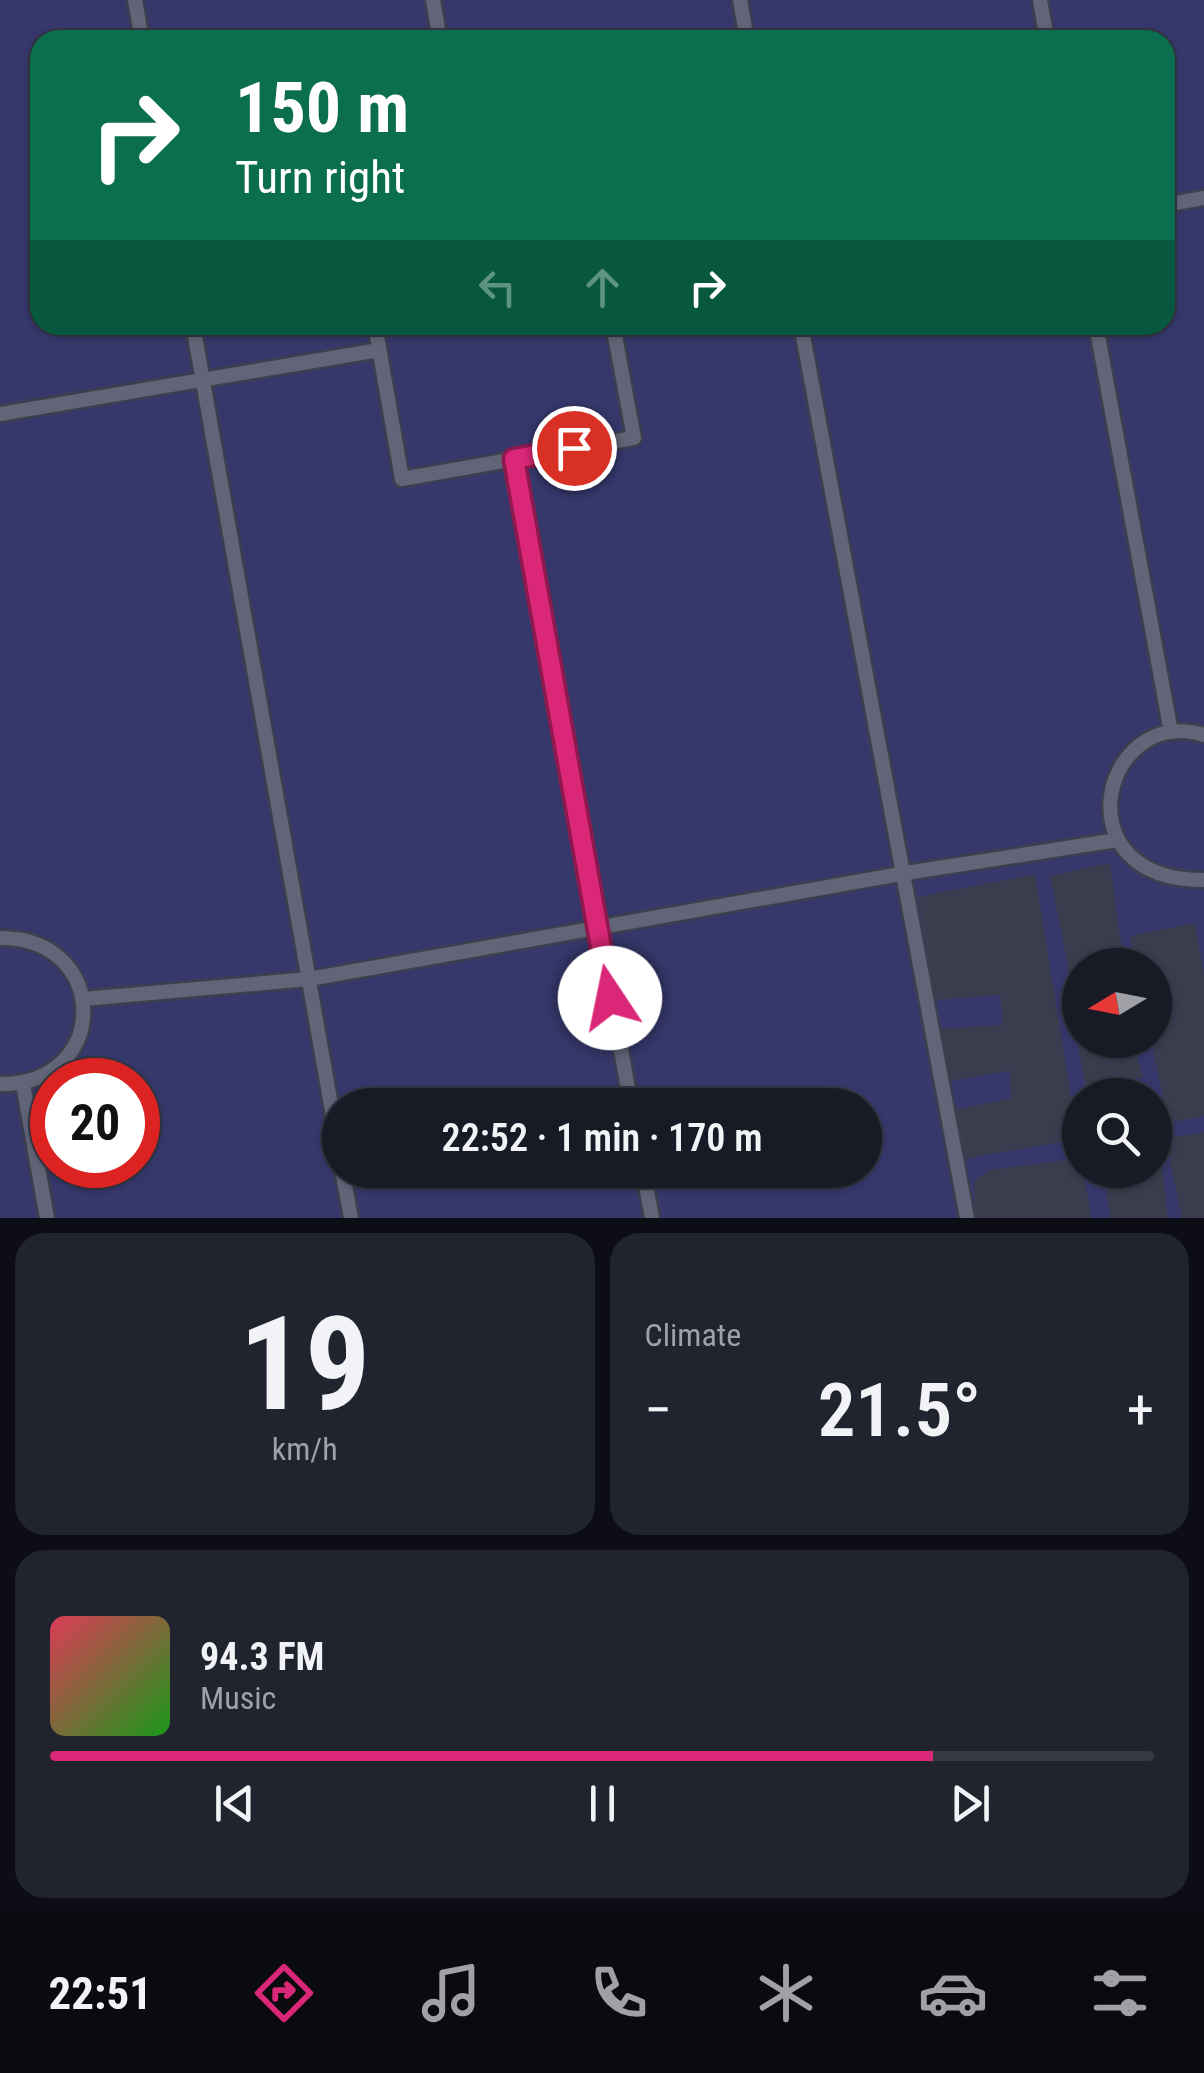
<!DOCTYPE html>
<html lang="en">
<head>
<meta charset="utf-8">
<style>
  :root { --surface:#181a26; --page:#21232e; --text:#f1f3f6; --muted:#9fa1a7; --line:#363843; --accent:#db2777 }
  body { margin:0; font-family:"Roboto Condensed",sans-serif; background:var(--page); color:var(--text); height:100vh; display:flex; flex-direction:column; font-size:38px; white-space:nowrap }
  * { box-sizing:border-box; margin:0 }
  p { font-size:32px; color:var(--muted) }
  .icon { flex:none; width:55px; height:55px; fill:none; stroke:currentColor; stroke-width:2; stroke-linecap:round; stroke-linejoin:round }
  .map { position:relative; height:1218px; overflow:hidden }
  .side { display:flex; flex-direction:column; gap:15px; padding:15px; background:#0d0e15; flex:1 }
  .side>* { flex:none }
  .banner { position:absolute; left:30px; top:30px; width:1145px; height:305px; border-radius:30px; box-shadow:0 2px 8px #0004,0 0 0 2px var(--line); background:#0b6e4f; color:#fff; overflow:hidden }
  .needle { width:65px; rotate:260deg }
  .buttons { position:absolute; left:1062px; top:948px; display:grid; gap:20px }
  .buttons a { display:grid; place-items:center; width:110px; height:110px; border-radius:50%; background:var(--surface); box-shadow:0 2px 8px #0004,0 0 0 2px var(--line); font-size:50px }
  .speed { position:absolute; left:30px; top:1058px; display:flex; gap:20px; font-size:50px; font-weight:700; text-align:center }
  .speed>* { display:grid; place-content:center; width:130px; height:130px; border-radius:50%; background:var(--surface); box-shadow:0 2px 8px #0004,0 0 0 2px var(--line); line-height:1 }
  .speed .limit { border:15px solid #d22; background:#fff; color:#111 }
  .pin { position:absolute; display:grid; place-items:center; width:85px; height:85px; color:#fff; margin:-42px; border:5px solid #fff; border-radius:50%; box-shadow:0 2px 10px #0007 }
  .me { position:absolute; width:110px; margin:-55px; rotate:349deg; stroke-linejoin:round; filter:drop-shadow(0 0 8px #0008) }
  .turn { display:flex; align-items:center; gap:35px; height:210px; padding:0 40px; font-size:45px }
  .turn .icon { width:130px; height:130px; stroke-width:2.5 }
  .turn b { display:block; font-size:70px; line-height:85px }
  .lanes { display:flex; align-items:center; height:95px; padding:0 40px; background:#0003; justify-content:center; gap:50px; direction:ltr }
  .lanes .off { opacity:.35 }
  .big { font-size:75px; font-weight:600; line-height:1.1 }
  .side .widget { flex:1; display:flex; flex-direction:column; justify-content:center; gap:15px; min-width:0; padding:0 35px; border-radius:30px; background:var(--page) }
  .side .dial { align-items:center; gap:0 }
  .dial b { font-size:130px; line-height:1 }
  .song { display:flex; align-items:center; gap:30px }
  .cover { width:120px; height:120px; border-radius:15px; background:linear-gradient(135deg,hsl(350 70% 55%),hsl(120 70% 35%)) }
  .played { height:10px; border-radius:5px; background:linear-gradient(90deg,var(--accent) 80%,var(--line) 80%) }
  .keys { display:flex; justify-content:space-around; direction:ltr }
  .heat { display:flex; justify-content:space-between; align-items:center; font-size:55px; direction:ltr }
  .side .tiles { flex:1; display:grid; gap:15px; grid-template-columns:1fr 1fr }
  .widget:last-child { grid-column:span 2 }
  .trip { position:absolute; left:322px; top:1088px; width:560px; height:100px; border-radius:50px; background:var(--surface); box-shadow:0 2px 8px #0004,0 0 0 2px var(--line); font-weight:600; line-height:100px; text-align:center }
  .menu { display:flex; height:160px; justify-content:space-around; align-items:center; background:#0a0a0f; color:var(--muted) }
  .menu .icon { width:70px; height:70px }
  .menu .on { color:var(--accent) }
  .menu b { font-size:45px; color:var(--text) }
  .map>svg:first-child { display:block }
  .green { fill:#36386c; fill-rule:evenodd }
  .building { fill:#3b3d4f }
  .lines { fill:none; stroke-linecap:round; stroke-linejoin:round }
  .service-casing { stroke:#3e3f4d; stroke-width:19 }
  .service { stroke:#626478; stroke-width:14 }
  .route-casing { stroke:#8e194d; stroke-width:25 }
  .route { stroke:#db2777; stroke-width:18 }
</style>
</head>
<body>
<div class="map">
<svg width="1204" height="1218" viewBox="0 0 1204 1218">
  <rect width="100%" height="100%" fill="#202232"/>
  <path class="green" d="M0 0H1204V1218H0ZM40 40H1165V325H40ZM1080 965H1155V1040H1080ZM52 1080H138V1165H52ZM1080 1095H1155V1170H1080ZM340 1105H865V1170H340Z"/>
  <g class="building">
    <polygon points="1110,863 1124,965 1080,965 1080,1007 1076,1008 1050,876"/>
    <polygon points="1035,874 1078,1139 964,1159 955,1110 1011,1098 1010,1071 949,1081 940,1029 1003,1025 1000,995 935,1000 918,897"/>
    <polygon points="1195,923 1204,976 1204,1116 1168,1123 1151,1040 1155,1040 1155,965 1136,965 1130,936"/>
    <polygon points="1077,1040 1133,1040 1143,1077 1085,1085"/>
    <polygon points="1204,1132 1204,1218 1182,1218 1165,1138"/>
    <polygon points="1160,1147 1168,1218 1110,1218 1103,1170 1155,1170 1155,1148"/>
    <polygon points="1080,1158 1092,1218 975,1218 974,1181 990,1170"/>
  </g>
  <g class="lines">
    <defs>
      <g id="service">
        <polyline points="135,0 142,40"/>
        <polyline points="433,0 440,40"/>
        <polyline points="740,0 747,40"/>
        <polyline points="1040,0 1047,40"/>
        <polyline points="1165,205 1204,198"/>
        <polyline points="193,325 340,1156"/>
        <polyline points="375,325 402,479 634,438 613,325"/>
        <polyline points="801,325 967,1218"/>
        <polyline points="1096,325 1171,732"/>
        <polyline points="0,414 379,350"/>
        <polyline points="514,459 631,1105"/>
        <path d="M1204 735C1103 703 1057 881 1204 880"/>
        <path d="M0 938C110 937 112 1085 0 1084"/>
        <polyline points="83,999 309,979 906,873 1117,840"/>
        <polyline points="23,1084 47,1218"/>
        <polyline points="342,1170 351,1218"/>
        <polyline points="643,1170 652,1218"/>
      </g>
    </defs>
    <use href="#service" class="service-casing"/>
    <use href="#service" class="service"/>
  </g>
  <g class="lines">
    <defs>
      <polyline id="route" points="574,448 514,459 610,998"/>
    </defs>
    <use href="#route" class="route-casing"/>
    <use href="#route" class="route"/>
  </g>
</svg>
<div class="buttons">
<a><svg class="needle" viewBox="-14 -14 28 28"><path d="M0-13l5 13h-10z" fill="#e53935"/><path d="M0 13l5-13h-10z" fill="#9fa1a7"/></svg></a>
<a><svg class="icon" aria-label="search" viewBox="0 0 24 24"><circle cx="10" cy="10" r="6"/><path d="M15 15l6 6"/></svg></a>
</div>
<div class="speed"><div class="limit">20</div></div>
<div class="pin" style="left:574px;top:448px;background:#d93025"><svg class="icon" aria-label="arrive" viewBox="0 0 24 24"><path d="M6 21V4h12l-3 4 3 4H6"/></svg></div>
<svg class="me" style="left:610px;top:998px" viewBox="-20 -20 40 40"><circle r="19" fill="#fff"/><path d="M0-13L10 11 0 6-10 11z" fill="#db2777"/></svg>
<div class="trip">22:52 · 1 min · 170 m</div>
<div class="banner">
<div class="turn"><svg class="icon" aria-label="right" viewBox="0 0 24 24"><path d="M7 20v-9h11M14 6l5 5-5 5"/></svg><div><b>150 m</b>Turn right</div></div>
<div class="lanes"><svg class="icon off" aria-label="left" viewBox="0 0 24 24"><path d="M17 20v-9H6M10 6l-5 5 5 5"/></svg><svg class="icon off" aria-label="ahead" viewBox="0 0 24 24"><path d="M12 20V5M6 11l6-6 6 6"/></svg><svg class="icon" aria-label="right" viewBox="0 0 24 24"><path d="M7 20v-9h11M14 6l5 5-5 5"/></svg></div>
</div>
</div>
<section class="side">
<div class="tiles">
<div class="widget dial"><b>19</b><p>km/h</p></div>
<div class="widget"><p>Climate</p>
<div class="heat"><a>−</a><b class="big">21.5°</b><a>+</a></div>
</div>
<div class="widget">
<div class="song"><i class="cover"></i><div><b>94.3 FM</b><p>Music</p></div></div>
<div class="played"></div>
<div class="keys"><svg class="icon" aria-label="previous" viewBox="0 0 24 24"><path d="M18 5L8 12l10 7zM5 5v14"/></svg><svg class="icon" aria-label="pause" viewBox="0 0 24 24"><path d="M8 5v14M16 5v14"/></svg><svg class="icon" aria-label="next" viewBox="0 0 24 24"><path d="M6 5l10 7-10 7zM19 5v14"/></svg></div>
</div>
</div>
</section>
<nav class="menu">
<b>22:51</b>
<svg class="icon on" aria-label="directions" viewBox="0 0 24 24"><path d="M12 3l9 9-9 9-9-9zM9 14v-3h6M13 9l2 2-2 2"/></svg>
<svg class="icon" aria-label="music" viewBox="0 0 24 24"><path d="M9 18V5l10-2v13"/><circle cx="6" cy="18" r="3"/><circle cx="16" cy="16" r="3"/></svg>
<svg class="icon" aria-label="phone" viewBox="0 0 24 24"><path d="M5 4h4l2 5-3 2q2 4 5 5l2-3 5 2v4C11 20 4 13 5 4z"/></svg>
<svg class="icon" aria-label="climate" viewBox="0 0 24 24"><path d="M12 3v18M4 7l16 10M4 17L20 7"/></svg>
<svg class="icon" aria-label="car" viewBox="0 0 24 24"><path d="M5 17H2v-5l4-1 3-4h7l3 4 3 1v5h-3M9 17h6M6 11h13"/><circle cx="7" cy="17" r="2"/><circle cx="17" cy="17" r="2"/></svg>
<svg class="icon" aria-label="filters" viewBox="0 0 24 24"><path d="M4 7h16M4 17h16"/><circle cx="9" cy="7" r="2"/><circle cx="15" cy="17" r="2"/></svg>
</nav>
</body>
</html>
